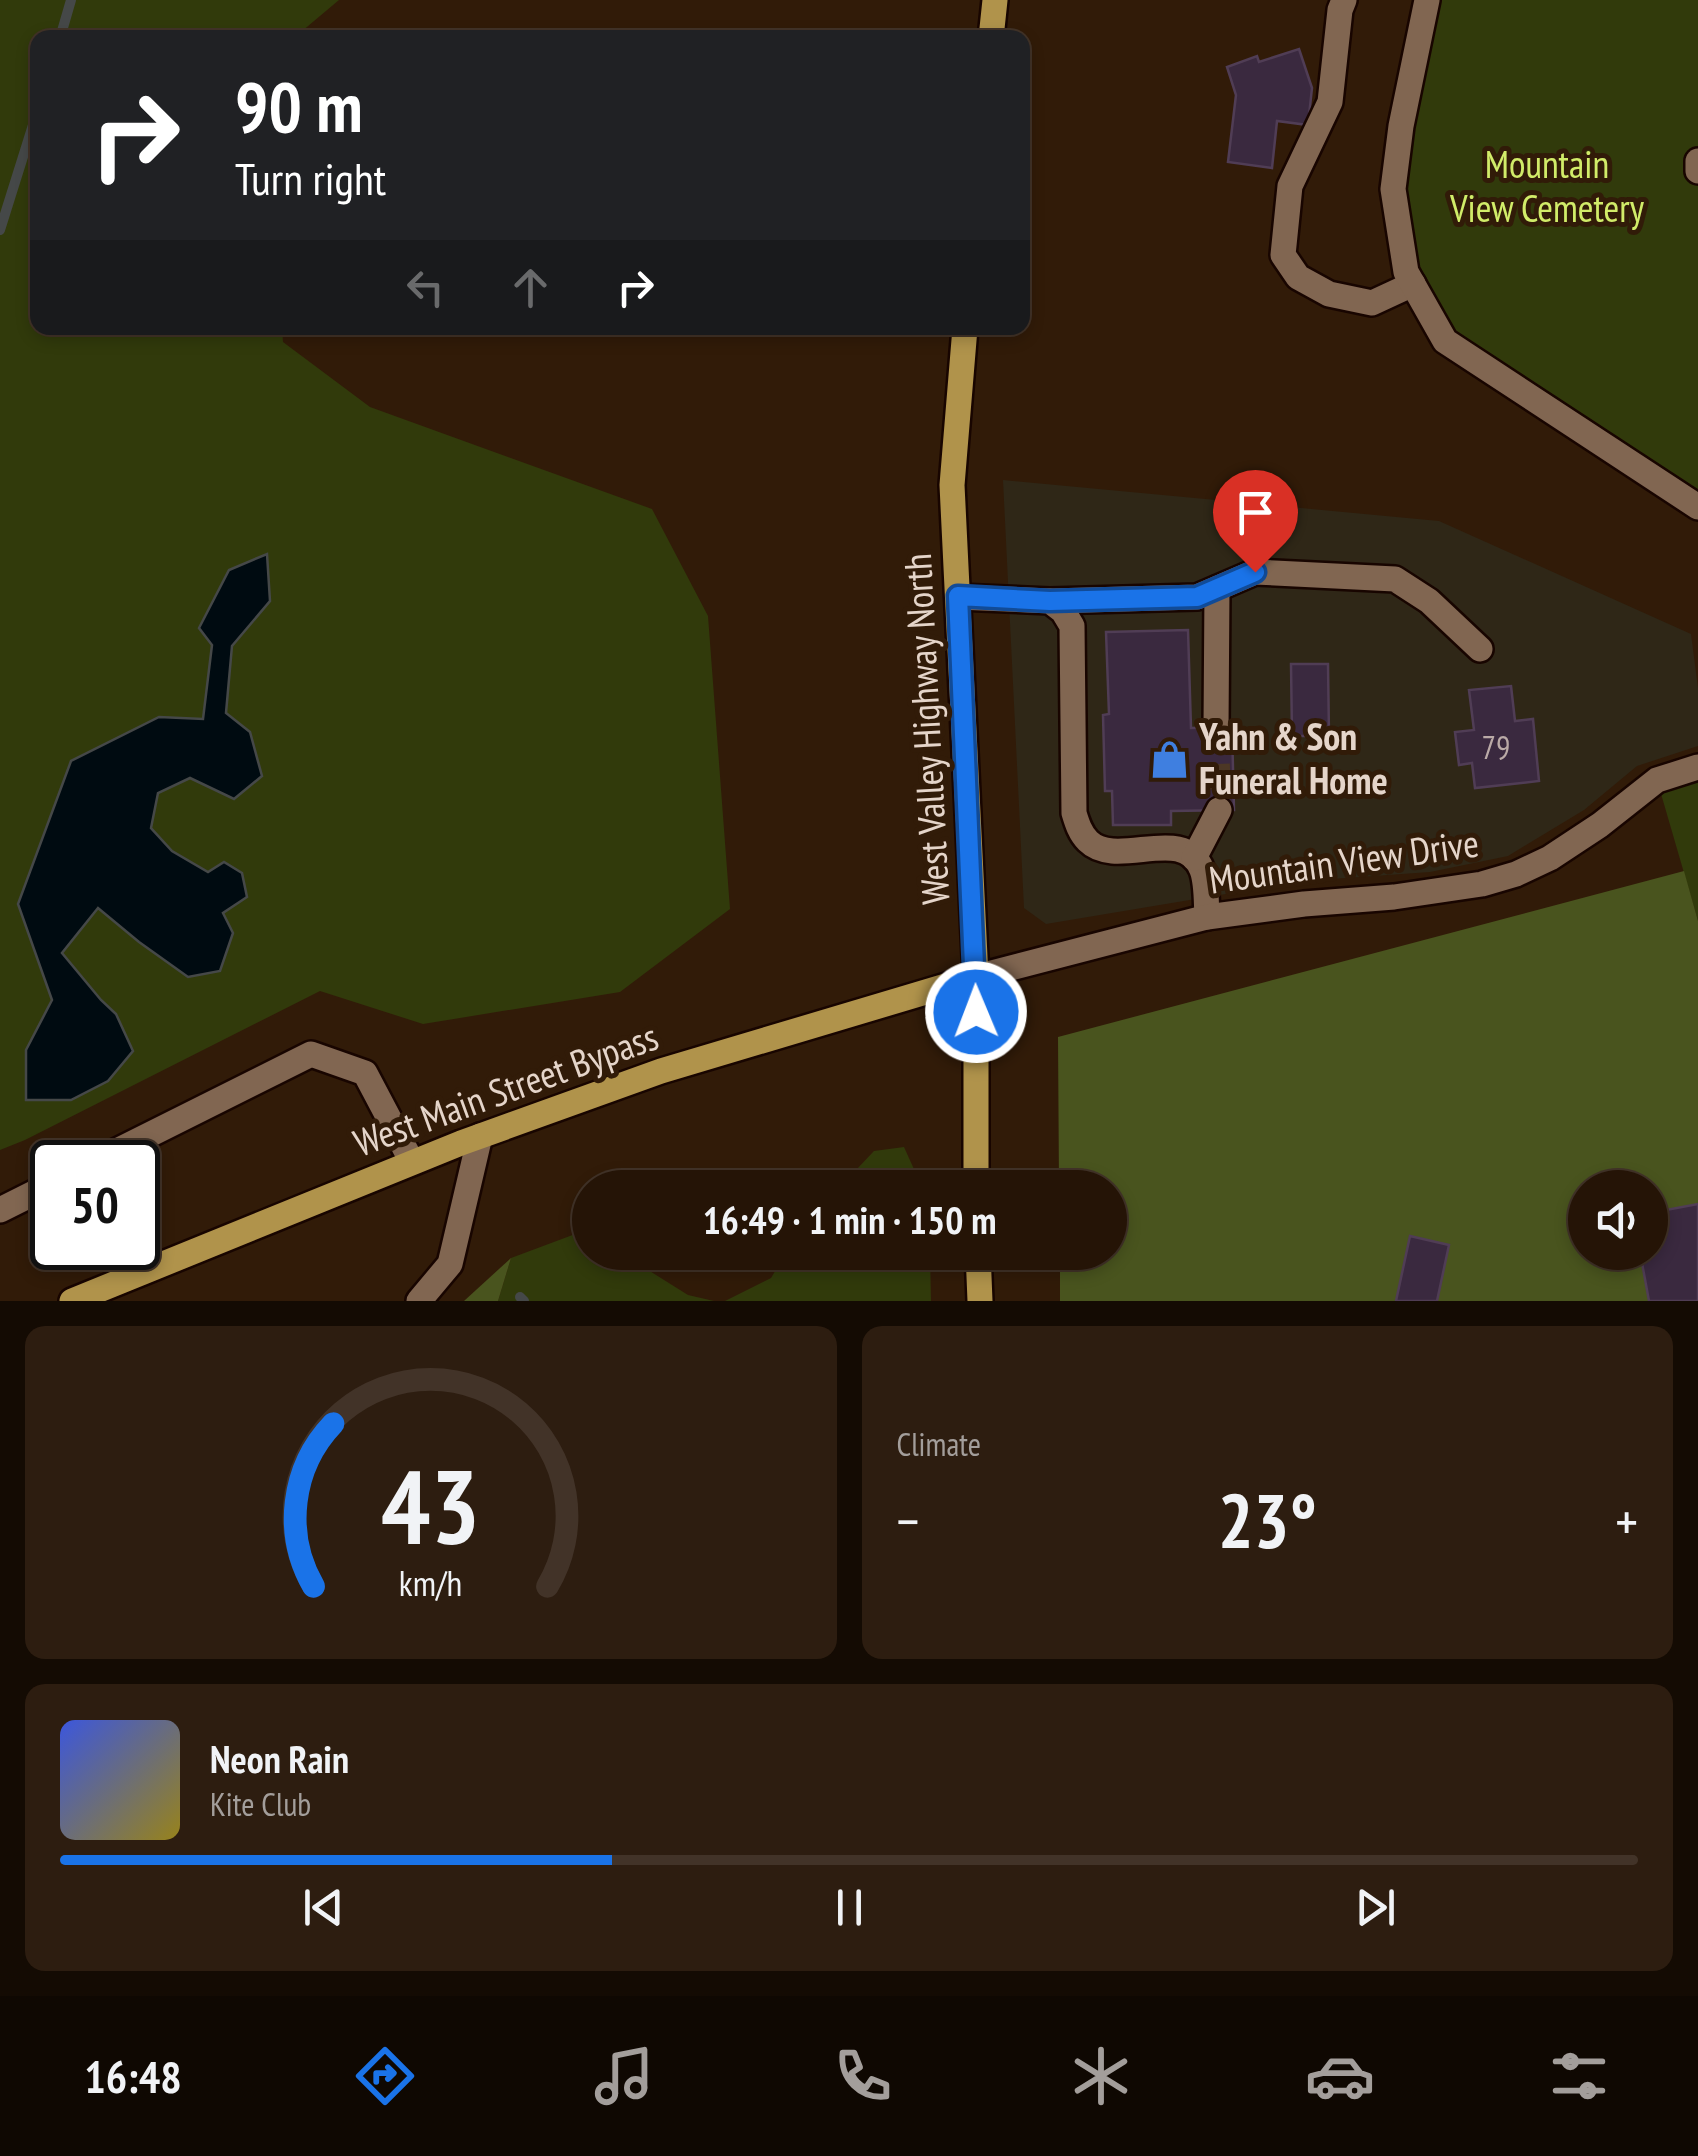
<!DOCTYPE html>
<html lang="en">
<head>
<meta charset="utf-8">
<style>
  :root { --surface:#251406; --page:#2d1d10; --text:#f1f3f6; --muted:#a39e9b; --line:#423328; --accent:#1a73e8 }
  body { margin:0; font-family:"PT Sans Narrow",sans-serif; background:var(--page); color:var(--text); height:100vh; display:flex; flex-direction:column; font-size:38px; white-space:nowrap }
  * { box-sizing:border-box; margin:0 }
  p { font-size:32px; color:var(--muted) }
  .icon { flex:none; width:55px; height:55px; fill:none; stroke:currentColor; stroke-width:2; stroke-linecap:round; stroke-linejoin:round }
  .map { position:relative; height:1301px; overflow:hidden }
  .details { display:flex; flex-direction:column; gap:25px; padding:25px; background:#140b03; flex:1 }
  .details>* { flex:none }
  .top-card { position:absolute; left:30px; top:30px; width:1000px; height:305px; border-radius:20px; box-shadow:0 5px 15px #0003,0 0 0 2px var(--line); background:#202124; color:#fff; overflow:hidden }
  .buttons { position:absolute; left:1568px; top:1170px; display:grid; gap:20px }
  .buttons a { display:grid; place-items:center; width:100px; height:100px; border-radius:50%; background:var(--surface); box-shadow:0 5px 15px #0003,0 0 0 2px var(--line); font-size:50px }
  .speed { position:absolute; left:30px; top:1140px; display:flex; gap:20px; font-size:50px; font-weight:700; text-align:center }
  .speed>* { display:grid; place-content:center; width:130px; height:130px; border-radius:50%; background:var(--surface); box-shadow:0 5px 15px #0003,0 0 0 2px var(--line); line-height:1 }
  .speed .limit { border:5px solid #111; border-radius:15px; background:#fff; color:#111 }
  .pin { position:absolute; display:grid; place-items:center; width:85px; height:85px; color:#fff; margin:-102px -42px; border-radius:50% 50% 50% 0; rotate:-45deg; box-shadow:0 0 10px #0007 }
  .pin .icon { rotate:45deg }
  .me { position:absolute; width:110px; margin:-55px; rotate:359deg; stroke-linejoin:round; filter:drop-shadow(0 0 8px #0008) }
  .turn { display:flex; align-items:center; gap:35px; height:210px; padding:0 40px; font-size:45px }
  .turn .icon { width:130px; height:130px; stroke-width:2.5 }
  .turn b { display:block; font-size:70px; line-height:85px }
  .lanes { display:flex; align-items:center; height:95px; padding:0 40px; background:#0003; justify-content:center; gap:50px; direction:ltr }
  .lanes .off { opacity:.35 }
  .big { font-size:75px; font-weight:800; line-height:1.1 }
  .details .card { flex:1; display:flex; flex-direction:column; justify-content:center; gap:15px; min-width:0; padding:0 35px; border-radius:20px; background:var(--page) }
  .details .dial { align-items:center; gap:0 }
  .dial svg { height:260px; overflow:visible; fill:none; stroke:var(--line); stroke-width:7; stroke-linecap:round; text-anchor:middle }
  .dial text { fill:var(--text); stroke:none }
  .song { display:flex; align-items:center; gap:30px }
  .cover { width:120px; height:120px; border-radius:15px; background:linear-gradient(135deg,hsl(230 70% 55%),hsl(50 70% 35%)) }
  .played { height:10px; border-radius:5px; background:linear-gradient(90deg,var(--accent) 35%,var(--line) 35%) }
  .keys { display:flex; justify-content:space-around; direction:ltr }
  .heat { display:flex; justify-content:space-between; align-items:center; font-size:55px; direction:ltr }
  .details .tiles { flex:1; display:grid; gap:25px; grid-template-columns:1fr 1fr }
  .card:last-child { grid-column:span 2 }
  .trip { position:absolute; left:572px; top:1170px; width:555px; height:100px; border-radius:50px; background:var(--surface); box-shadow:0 5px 15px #0003,0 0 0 2px var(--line); font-weight:800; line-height:100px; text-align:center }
  .menu { display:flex; height:160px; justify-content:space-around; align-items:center; background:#0f0802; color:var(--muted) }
  .menu .icon { width:70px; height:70px }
  .menu .selected { color:var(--accent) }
  .menu b { font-size:45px; color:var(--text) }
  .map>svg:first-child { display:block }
  .commercial { fill:#2f2717 }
  .green { fill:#313a0b }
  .forest { fill:#49541e; fill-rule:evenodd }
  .water { fill:#000b11; stroke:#454848; stroke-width:2.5 }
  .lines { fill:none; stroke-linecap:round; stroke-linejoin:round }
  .stream { stroke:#454848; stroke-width:10 }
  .building { fill:#3a293f; stroke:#503d55; stroke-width:2.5 }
  .minor-tunnel { stroke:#4c3725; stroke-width:25; stroke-dasharray:25 12; stroke-linecap:butt }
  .minor-casing { stroke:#180500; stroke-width:30 }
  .major-casing { stroke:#180500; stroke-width:30 }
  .minor { stroke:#816651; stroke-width:25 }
  .major { stroke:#b0934b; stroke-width:25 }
  .route-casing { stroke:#114b97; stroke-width:25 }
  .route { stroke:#1a73e8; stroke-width:18 }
  .labels { text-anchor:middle; stroke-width:10; stroke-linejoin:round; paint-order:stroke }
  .number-label { font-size:32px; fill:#baaaa7 }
  .park-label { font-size:38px; fill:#d1ec69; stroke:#311b08 }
  .street-label { font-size:38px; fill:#e5d5ca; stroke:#311b08 }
  .poi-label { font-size:38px; font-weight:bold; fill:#e5d5ca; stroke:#311b08; text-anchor:start }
</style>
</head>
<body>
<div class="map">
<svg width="1698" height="1301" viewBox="0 0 1698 1301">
  <rect width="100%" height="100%" fill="#311b08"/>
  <polygon class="commercial" points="1003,480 1439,521 1691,634 1698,688 1698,746 1637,766 1584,810 1508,856 1430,872 1303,881 1046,924 1024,908"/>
  <g class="green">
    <polygon points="0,0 339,0 295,37 38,38 38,328 282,328 283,342 370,407 652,509 708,616 730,909 620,992 423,1024 320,991 25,1140 0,1150"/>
    <polygon points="1427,0 1698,0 1698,507 1445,341 1406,272 1393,189"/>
    <polygon points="1698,767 1698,921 1657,780"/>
    <polygon points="904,1147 922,1187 840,1187 874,1151"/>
    <polygon points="586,1230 590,1233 590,1252 621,1253 688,1295 714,1301 498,1301 511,1258"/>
    <polygon points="786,1253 930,1253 931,1301 725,1301 771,1278"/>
  </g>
  <g class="forest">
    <path d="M1684 871 1698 921V1301H1060V1253L1110 1252V1188L1059 1187 1058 1037ZM1585 1188H1650V1252H1585Z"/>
    <polygon points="511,1258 498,1301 464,1301"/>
  </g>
  <polygon class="water" points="267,554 270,601 232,646 226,713 250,732 262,776 234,799 190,778 158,793 151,828 172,851 208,872 224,862 242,873 247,897 223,913 233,933 220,971 188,977 139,942 98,908 62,953 101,1000 116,1014 133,1051 108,1081 71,1100 26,1100 26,1050 52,1000 18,904 71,761 159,717 203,719 212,645 199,628 229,570"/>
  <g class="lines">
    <g class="stream">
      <polyline points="60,38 71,0"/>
      <polyline points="0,230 38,109"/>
      <polyline points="520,1297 524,1301"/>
    </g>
  </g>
  <g class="building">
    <polygon points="1299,49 1312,88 1308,125 1277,121 1272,168 1228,162 1236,95 1227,67 1257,56 1259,62"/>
    <polygon points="1188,630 1191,728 1232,727 1234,810 1171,811 1171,825 1113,825 1112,791 1105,791 1103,715 1109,714 1106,632"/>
    <polygon points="1291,664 1328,664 1329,736 1292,736"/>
    <polygon points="1511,686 1515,721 1533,719 1539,781 1475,788 1472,763 1459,765 1455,732 1474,730 1469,690"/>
    <polygon points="1698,1204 1698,1301 1649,1301 1640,1252 1650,1252 1650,1213"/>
    <polygon points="1410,1236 1449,1245 1437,1301 1396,1301"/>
  </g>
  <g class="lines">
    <polyline class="minor-tunnel" points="1216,727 1219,810"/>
    <defs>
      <g id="minor">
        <polyline points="1344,0 1340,10 1330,102 1290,186 1283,255 1298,277 1329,294 1372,303 1413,284"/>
        <polyline points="1427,0 1401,126 1393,189 1406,272 1445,341 1698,507"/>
        <polyline points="1698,161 1698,171"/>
        <path d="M958 597 1050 601 1063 611 1072 626 1074 813C1077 823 1080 833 1088 841 1117 870 1184 823 1202 870 1207 883 1206 902 1207 917"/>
        <polyline points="1050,601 1197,597 1255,572 1395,579 1429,601 1480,649"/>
        <polyline points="1216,727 1217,589"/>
        <polyline points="1194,858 1219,810"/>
        <polyline points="976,977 1207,917 1304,904 1394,897 1482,884 1516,874 1550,858 1600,825 1657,780 1698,767"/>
        <polyline points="95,1162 311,1054 365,1073 412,1162"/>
        <polyline points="0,1210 52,1184"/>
        <polyline points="419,1301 450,1264 480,1136"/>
      </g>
      <g id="major">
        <polyline points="991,38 995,0"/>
        <polyline points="965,328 952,485 976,977 976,1188"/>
        <polyline points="978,1252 980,1301"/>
        <polyline points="72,1301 461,1143 661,1071 976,977"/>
      </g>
    </defs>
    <use href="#minor" class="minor-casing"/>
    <use href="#major" class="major-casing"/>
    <use href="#minor" class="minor"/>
    <use href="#major" class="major"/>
  </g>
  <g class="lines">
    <defs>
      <polyline id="route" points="976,1012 958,596 1050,601 1197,597 1255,572"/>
    </defs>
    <use href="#route" class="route-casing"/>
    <use href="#route" class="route"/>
  </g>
  <defs>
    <symbol id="shop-bare" viewBox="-9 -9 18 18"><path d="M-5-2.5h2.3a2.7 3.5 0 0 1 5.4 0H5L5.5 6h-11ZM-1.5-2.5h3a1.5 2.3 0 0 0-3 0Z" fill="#3f7fe0" stroke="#311b08" stroke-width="2.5" paint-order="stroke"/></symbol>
  </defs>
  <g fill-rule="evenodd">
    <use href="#shop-bare" x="1142" y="732" width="55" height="55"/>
  </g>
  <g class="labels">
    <g class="number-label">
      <text x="1496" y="759">79</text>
    </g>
    <g class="park-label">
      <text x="1547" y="178">Mountain<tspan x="1547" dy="44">View Cemetery</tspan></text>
    </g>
    <g class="street-label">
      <text transform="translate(927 729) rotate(-93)" y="13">West Valley Highway North</text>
      <text transform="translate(1344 862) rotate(-8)" y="13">Mountain View Drive</text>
      <text transform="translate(506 1090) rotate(-20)" y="13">West Main Street Bypass</text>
    </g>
    <g class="poi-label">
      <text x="1199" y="750">Yahn &amp; Son<tspan x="1199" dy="44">Funeral Home</tspan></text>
    </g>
  </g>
</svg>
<div class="buttons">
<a><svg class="icon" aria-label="sound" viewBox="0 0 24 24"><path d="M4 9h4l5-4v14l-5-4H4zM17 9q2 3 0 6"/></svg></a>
</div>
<div class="speed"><div class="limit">50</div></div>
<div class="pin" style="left:1255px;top:572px;background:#d93025"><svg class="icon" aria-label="arrive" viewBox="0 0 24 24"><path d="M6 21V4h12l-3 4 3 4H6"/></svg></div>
<svg class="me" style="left:976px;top:1012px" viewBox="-20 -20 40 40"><circle r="17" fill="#1a73e8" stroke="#fff" stroke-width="3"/><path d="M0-11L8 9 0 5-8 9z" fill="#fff"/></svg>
<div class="trip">16:49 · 1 min · 150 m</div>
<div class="top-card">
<div class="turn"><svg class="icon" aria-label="right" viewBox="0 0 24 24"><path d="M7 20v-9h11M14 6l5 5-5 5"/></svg><div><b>90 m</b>Turn right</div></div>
<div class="lanes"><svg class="icon off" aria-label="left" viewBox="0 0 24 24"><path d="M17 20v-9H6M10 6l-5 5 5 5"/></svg><svg class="icon off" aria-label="ahead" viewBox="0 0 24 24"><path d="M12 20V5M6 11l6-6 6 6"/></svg><svg class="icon" aria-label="right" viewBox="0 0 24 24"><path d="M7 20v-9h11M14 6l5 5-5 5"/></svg></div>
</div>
</div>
<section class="details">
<div class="tiles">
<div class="card dial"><svg viewBox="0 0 100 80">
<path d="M14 69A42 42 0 1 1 86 69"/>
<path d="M14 69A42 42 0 0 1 20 19" stroke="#1a73e8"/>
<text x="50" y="56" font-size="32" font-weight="700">43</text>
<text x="50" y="72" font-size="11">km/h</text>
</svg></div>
<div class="card"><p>Climate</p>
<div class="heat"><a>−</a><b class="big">23°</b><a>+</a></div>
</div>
<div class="card">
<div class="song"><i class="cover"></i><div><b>Neon Rain</b><p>Kite Club</p></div></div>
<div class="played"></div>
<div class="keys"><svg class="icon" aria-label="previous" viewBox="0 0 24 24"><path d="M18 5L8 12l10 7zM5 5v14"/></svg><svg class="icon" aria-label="pause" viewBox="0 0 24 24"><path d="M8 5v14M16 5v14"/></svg><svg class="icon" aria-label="next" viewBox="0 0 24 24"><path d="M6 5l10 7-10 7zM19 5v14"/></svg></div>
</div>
</div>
</section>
<nav class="menu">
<b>16:48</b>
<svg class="icon selected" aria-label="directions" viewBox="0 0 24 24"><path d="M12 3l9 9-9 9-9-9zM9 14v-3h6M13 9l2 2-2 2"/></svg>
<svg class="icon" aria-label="music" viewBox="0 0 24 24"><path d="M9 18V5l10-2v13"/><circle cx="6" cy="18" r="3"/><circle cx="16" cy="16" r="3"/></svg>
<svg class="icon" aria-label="phone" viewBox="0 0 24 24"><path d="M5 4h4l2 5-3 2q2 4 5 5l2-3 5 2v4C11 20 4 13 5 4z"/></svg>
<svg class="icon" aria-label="climate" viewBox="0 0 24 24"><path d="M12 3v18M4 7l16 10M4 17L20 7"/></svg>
<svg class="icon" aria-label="car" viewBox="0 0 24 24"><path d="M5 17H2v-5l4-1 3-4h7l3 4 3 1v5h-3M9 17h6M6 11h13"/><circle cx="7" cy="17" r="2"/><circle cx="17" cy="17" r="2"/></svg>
<svg class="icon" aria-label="filters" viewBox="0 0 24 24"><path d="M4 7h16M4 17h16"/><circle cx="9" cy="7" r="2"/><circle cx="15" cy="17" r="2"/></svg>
</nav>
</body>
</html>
